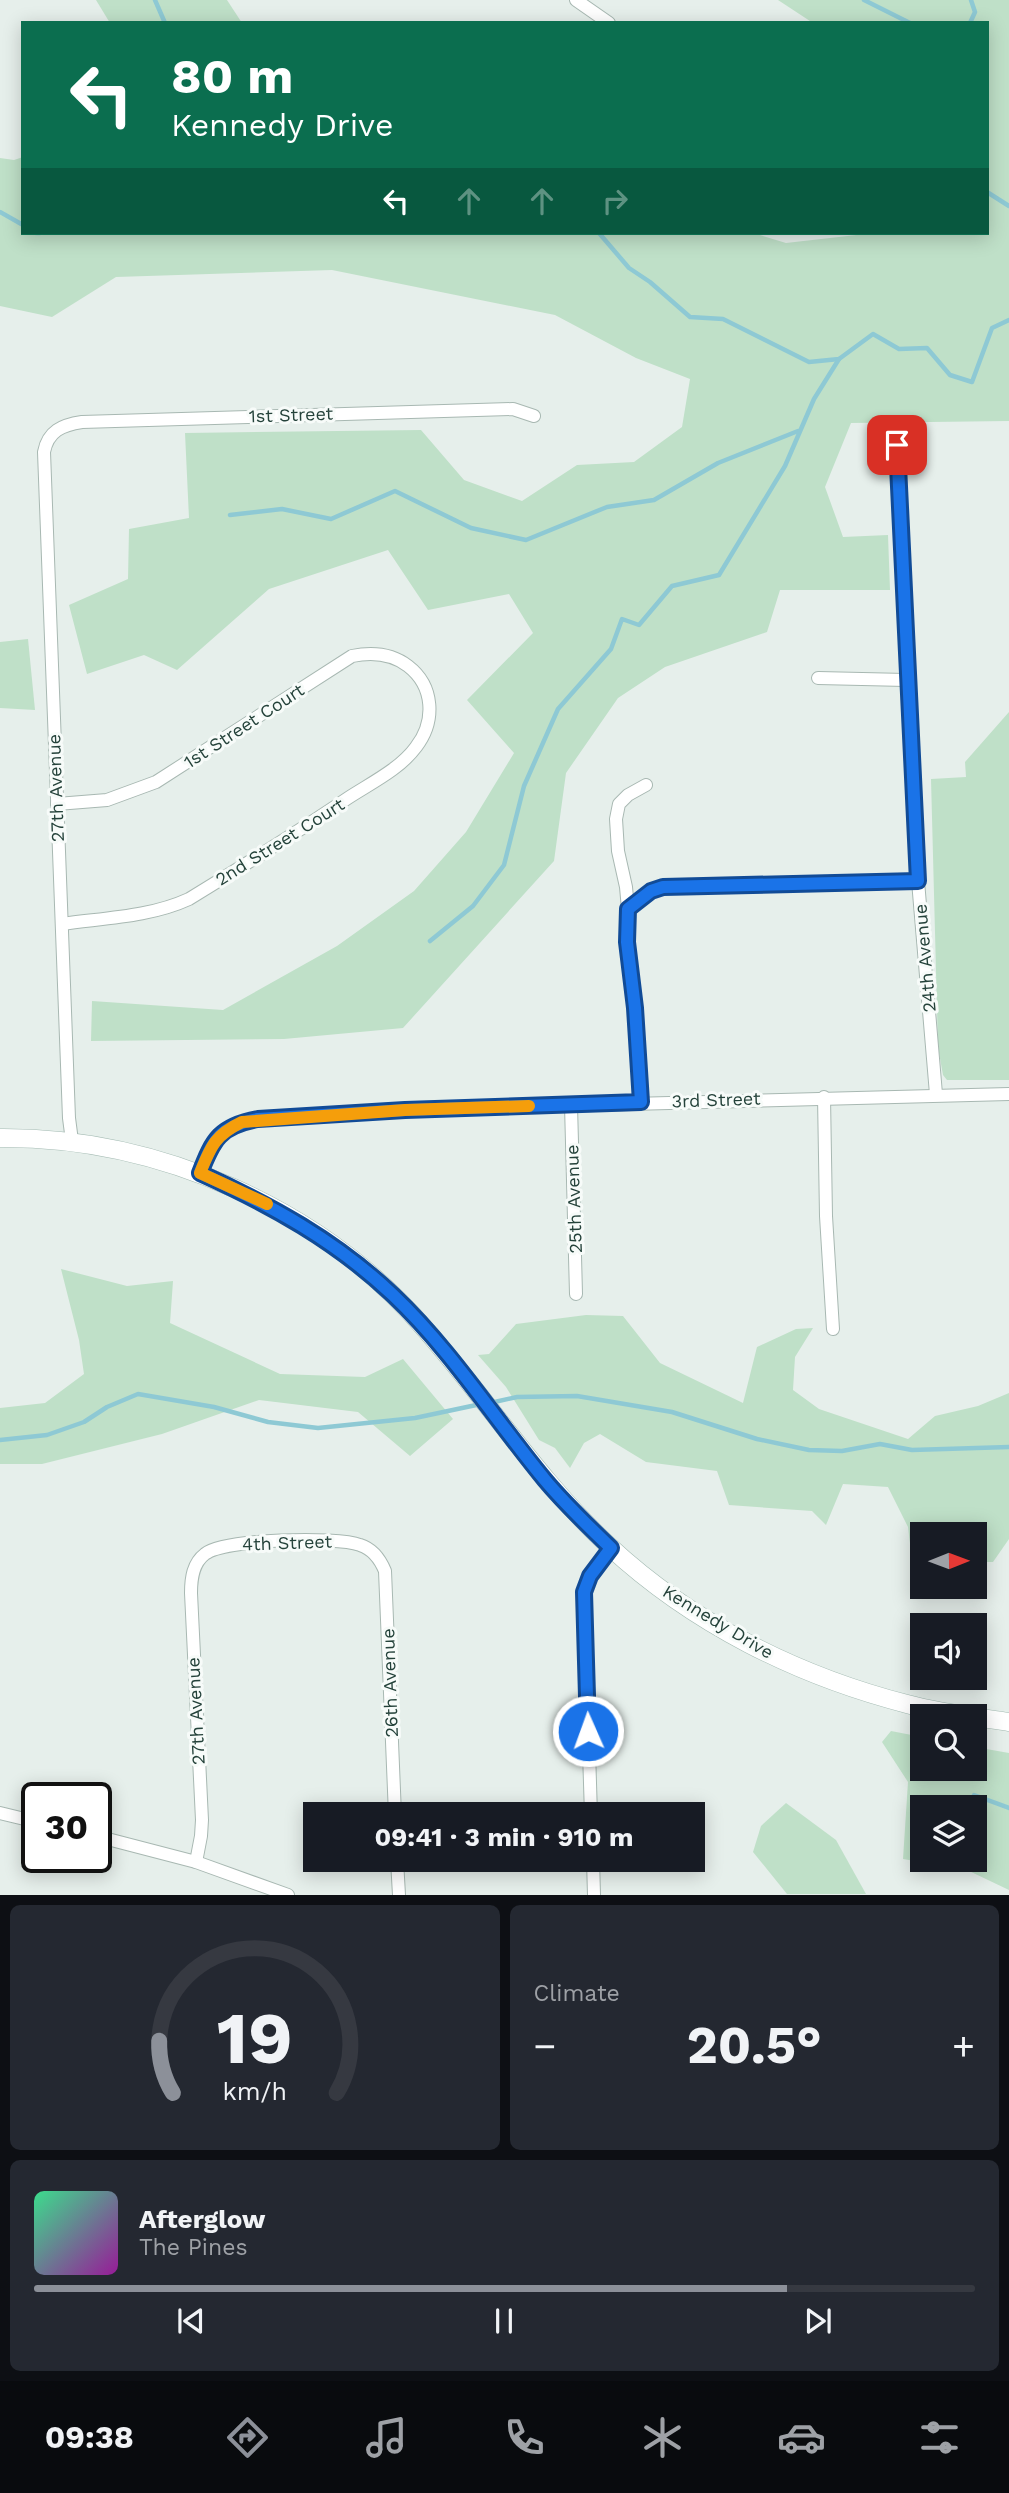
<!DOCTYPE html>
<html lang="en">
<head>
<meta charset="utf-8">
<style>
  :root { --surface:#171b24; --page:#242831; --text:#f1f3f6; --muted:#9ea1a6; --line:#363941; --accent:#8c9099 }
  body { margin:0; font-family:"Work Sans",sans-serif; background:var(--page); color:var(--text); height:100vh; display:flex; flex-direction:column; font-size:26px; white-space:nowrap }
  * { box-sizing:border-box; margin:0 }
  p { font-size:23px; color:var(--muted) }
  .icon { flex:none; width:38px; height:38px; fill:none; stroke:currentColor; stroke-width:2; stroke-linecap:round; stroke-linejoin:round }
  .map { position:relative; height:1895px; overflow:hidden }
  .panel { display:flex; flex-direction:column; gap:10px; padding:10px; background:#0d0f14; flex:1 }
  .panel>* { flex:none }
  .hud { position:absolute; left:21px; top:21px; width:968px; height:214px; border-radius:0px; box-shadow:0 4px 18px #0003; background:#0b6e4f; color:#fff; overflow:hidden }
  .needle { width:46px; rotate:89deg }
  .tools { position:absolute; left:910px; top:1522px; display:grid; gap:14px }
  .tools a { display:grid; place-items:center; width:77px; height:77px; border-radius:0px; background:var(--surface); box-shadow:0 4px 18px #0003; font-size:35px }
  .speed { position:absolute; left:21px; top:1782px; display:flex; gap:14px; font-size:35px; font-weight:700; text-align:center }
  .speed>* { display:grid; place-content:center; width:91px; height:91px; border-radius:50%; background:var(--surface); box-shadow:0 4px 18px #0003; line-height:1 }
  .speed .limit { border:4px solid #111; border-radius:10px; background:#fff; color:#111 }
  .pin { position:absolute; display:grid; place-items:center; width:60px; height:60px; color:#fff; margin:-30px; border-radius:14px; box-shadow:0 4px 10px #0006 }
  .me { position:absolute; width:77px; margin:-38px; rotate:358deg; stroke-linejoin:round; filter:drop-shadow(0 0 5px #0008) }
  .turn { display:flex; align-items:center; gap:24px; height:147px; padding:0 35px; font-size:32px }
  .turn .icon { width:91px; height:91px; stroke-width:2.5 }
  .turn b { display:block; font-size:49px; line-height:60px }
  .lanes { display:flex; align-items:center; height:66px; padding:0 35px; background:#0003; justify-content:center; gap:35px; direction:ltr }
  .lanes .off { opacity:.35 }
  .big { font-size:52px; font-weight:700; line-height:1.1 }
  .panel .widget { flex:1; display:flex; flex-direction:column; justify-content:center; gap:10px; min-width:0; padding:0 24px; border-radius:10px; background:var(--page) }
  .panel .dial { align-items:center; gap:0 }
  .dial svg { height:182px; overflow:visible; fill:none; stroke:var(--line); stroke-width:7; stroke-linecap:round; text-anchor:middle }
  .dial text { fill:var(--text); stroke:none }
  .song { display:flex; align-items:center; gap:21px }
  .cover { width:84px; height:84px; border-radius:10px; background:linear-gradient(135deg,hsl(150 70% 55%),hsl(300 70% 35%)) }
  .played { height:7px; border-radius:4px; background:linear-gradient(90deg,var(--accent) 80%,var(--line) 80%) }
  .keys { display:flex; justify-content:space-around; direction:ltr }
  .heat { display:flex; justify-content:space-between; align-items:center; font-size:38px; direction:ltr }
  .panel .tiles { flex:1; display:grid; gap:10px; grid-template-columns:1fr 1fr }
  .widget:last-child { grid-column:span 2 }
  .trip { position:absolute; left:303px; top:1802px; width:402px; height:70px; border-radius:0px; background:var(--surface); box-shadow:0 4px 18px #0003; font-weight:700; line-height:70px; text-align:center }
  .dock { display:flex; height:112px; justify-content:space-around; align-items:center; background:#090b0e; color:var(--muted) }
  .dock .icon { width:49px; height:49px }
  .dock .selected { color:var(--accent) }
  .dock b { font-size:32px; color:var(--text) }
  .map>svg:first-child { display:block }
  .green { fill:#bfe0c8; fill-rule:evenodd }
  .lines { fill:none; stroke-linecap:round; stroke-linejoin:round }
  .stream { stroke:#8ec9d4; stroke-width:4.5 }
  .street-casing { stroke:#a8b8b2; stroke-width:14 }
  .secondary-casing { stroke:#a4bbb3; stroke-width:19 }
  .street { stroke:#fff; stroke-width:12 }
  .secondary { stroke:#fff; stroke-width:18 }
  .route-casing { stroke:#114b97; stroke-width:18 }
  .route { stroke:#1a73e8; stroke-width:12 }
  .slow { stroke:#f59e0b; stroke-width:12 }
  .labels { text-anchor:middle; stroke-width:6; stroke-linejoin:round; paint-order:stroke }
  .street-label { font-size:18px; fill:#24423a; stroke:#f7fbf9 }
</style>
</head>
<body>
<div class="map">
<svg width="1009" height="1895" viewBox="0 0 1009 1895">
  <rect width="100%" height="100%" fill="#e6efeb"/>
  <g class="green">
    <polygon points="96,0 227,0 242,23 110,23"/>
    <polygon points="778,0 1009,0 1009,421 851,423 825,487 843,537 888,535 890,590 780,590 767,632 665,667 618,698 566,773 554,861 403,1028 284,1039 91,1041 92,1001 223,1010 337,946 414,891 466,832 514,753 467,700 533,633 509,594 428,610 388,550 269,589 177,670 144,655 87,674 69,605 128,579 129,529 189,518 185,433 421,430 464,480 522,501 577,465 634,462 682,427 690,379 636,358 555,315 332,270 116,277 52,317 0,306 0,158 14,160 23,157 23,233 753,233 786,243 874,233 987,233 987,23 813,23"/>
    <polygon points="28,639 35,710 0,708 0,642"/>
    <polygon points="1009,712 1009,1080 947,1080 943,1075 938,1047 931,779 966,777 965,762"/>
    <polygon points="61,1269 127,1286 173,1281 170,1323 280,1374 365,1377 403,1359 453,1419 410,1456 358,1412 259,1400 162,1434 42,1464 0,1464 0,1408 45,1403 84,1374 79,1340"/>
    <polygon points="586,1315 623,1316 660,1363 743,1403 757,1347 796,1329 813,1328 795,1357 793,1390 819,1409 908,1439 935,1416 978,1406 1009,1393 1009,1539 993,1562 975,1562 975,1535 922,1535 922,1560 912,1560 908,1527 888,1487 843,1484 826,1525 812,1511 729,1505 717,1471 646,1462 600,1434 584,1443 570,1468 555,1448 539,1440 506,1387 478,1355 489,1354 516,1324"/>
    <path d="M891 1731 922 1737V1769H975V1747L1009 1753V1890L967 1870 903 1859 908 1782 882 1742ZM922 1808H975V1860H922Z"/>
    <polygon points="786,1803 836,1840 866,1894 787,1894 753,1852 761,1826"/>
  </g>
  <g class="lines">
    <g class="stream">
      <polyline points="155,0 165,23"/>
      <polyline points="864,0 910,23"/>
      <polyline points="970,23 975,12 971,0"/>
      <polyline points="987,192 1009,206"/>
      <polyline points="0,212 23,225"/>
      <polyline points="36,233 40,233"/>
      <polyline points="599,233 629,268 650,282 690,317 723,319 809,362 839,359 873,334 899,349 927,348 950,375 972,382 992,328 1009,320"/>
      <polyline points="230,515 282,509 331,519 395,491 471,528 526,540 607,507 654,500 718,463 798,431"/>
      <polyline points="430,941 473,906 504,865 524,786 558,709 611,649 622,619 639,625 672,586 719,575 785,466 814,399 839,359"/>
      <polyline points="490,1403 517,1397 577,1396 672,1412 757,1439 809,1450 842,1451 880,1444 912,1450 1009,1447"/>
      <polyline points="0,1440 47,1435 84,1422 107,1407 138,1394 214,1407 268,1422 318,1428 415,1418 481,1404"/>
      <polyline points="974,1795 1009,1808"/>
    </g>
    <defs>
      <g id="street">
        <polyline points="576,0 609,23"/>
        <polyline points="897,445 918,881 936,1094"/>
        <polyline points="818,678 906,680"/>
        <path d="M57 804 107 800 156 782 352 656C372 652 391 653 408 666 434 686 436 721 416 747 400 769 371 783 348 798 296 833 243 866 189 899 150 917 104 918 62 924"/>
        <polyline points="628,909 651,891 663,887 918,881"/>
        <polyline points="824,1097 826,1216 833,1329"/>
        <polyline points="641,1103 635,1008 627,942 628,909 626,887 618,851 616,819 619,804 628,795 646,785"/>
        <polyline points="571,1105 576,1294"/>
        <path d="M72 1141 69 1118 44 452C48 431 62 425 82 422L513 409 534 416"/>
        <path d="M200 1173C213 1139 220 1126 258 1119L405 1110 1009 1094"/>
        <polyline points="0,1813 37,1822"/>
        <polyline points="591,1815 584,1592 590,1576 611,1548"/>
        <polyline points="96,1836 196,1862 288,1895"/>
        <polyline points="397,1860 399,1895"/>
        <polyline points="593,1860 594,1895"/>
        <path d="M196 1862 201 1836 202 1820 191 1593C191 1578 193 1563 205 1554 223 1539 336 1536 360 1545 373 1549 380 1559 385 1571L395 1815"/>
      </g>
      <path id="secondary" d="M0 1138C159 1137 321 1208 425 1329 488 1401 539 1481 609 1546 693 1624 798 1676 907 1704 940 1713 975 1717 1009 1722"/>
    </defs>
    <use href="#street" class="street-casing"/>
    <use href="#secondary" class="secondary-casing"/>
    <use href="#street" class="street"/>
    <use href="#secondary" class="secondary"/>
  </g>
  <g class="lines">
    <defs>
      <path id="route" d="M588 1731 584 1592 590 1576 611 1548C588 1526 565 1504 545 1480 494 1418 451 1350 393 1295 336 1241 271 1205 200 1173 213 1139 220 1126 258 1119L405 1110 641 1102 635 1008 627 942 628 909 651 891 663 887 918 881 897 445"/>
    </defs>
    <use href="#route" class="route-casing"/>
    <use href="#route" class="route"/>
    <path class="slow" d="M267 1204 200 1173C211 1146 215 1135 242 1122L405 1110 529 1106"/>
  </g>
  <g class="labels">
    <g class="street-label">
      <text transform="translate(291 415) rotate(-2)" y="6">1st Street</text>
      <text transform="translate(244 726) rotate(-33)" y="6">1st Street Court</text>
      <text transform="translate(56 788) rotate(-92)" y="6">27th Avenue</text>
      <text transform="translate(280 842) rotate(-32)" y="6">2nd Street Court</text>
      <text transform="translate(925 958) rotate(-95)" y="6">24th Avenue</text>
      <text transform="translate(716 1100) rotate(-2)" y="6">3rd Street</text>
      <text transform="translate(574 1199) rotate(-92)" y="6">25th Avenue</text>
      <text transform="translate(287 1543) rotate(-2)" y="6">4th Street</text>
      <text transform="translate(718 1622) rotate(31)" y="6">Kennedy Drive</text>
      <text transform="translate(390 1683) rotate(-92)" y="6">26th Avenue</text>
      <text transform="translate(196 1711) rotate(-93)" y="6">27th Avenue</text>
    </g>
  </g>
</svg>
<div class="tools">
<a><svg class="needle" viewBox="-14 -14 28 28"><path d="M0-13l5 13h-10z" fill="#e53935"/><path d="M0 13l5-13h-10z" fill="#9ea1a6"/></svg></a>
<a><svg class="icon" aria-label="sound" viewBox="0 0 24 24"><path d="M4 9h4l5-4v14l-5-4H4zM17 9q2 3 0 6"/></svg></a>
<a><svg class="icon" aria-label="search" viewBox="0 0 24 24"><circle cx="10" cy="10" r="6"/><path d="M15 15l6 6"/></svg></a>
<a><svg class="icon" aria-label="layers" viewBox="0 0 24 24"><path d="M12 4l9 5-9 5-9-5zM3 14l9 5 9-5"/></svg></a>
</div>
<div class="speed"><div class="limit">30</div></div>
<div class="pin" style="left:897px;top:445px;background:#d93025"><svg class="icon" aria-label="arrive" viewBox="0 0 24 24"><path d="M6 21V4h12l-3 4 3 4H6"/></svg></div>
<svg class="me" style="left:588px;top:1731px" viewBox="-20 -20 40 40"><circle r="17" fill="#1a73e8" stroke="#fff" stroke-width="3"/><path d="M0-11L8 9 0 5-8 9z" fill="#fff"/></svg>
<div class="trip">09:41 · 3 min · 910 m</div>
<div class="hud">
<div class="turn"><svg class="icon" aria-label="left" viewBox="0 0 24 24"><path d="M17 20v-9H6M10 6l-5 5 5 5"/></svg><div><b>80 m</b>Kennedy Drive</div></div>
<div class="lanes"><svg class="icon" aria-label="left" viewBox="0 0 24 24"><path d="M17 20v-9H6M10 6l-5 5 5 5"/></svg><svg class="icon off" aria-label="ahead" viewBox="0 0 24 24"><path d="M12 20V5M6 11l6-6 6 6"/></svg><svg class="icon off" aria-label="ahead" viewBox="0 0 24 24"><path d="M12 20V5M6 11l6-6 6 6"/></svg><svg class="icon off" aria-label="right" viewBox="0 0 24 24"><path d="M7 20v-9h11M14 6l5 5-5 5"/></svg></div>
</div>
</div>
<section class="panel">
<div class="tiles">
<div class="widget dial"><svg viewBox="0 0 100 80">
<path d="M14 69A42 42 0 1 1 86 69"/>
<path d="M14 69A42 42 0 0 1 8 46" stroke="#8c9099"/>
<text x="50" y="56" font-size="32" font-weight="700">19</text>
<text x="50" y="72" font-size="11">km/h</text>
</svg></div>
<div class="widget"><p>Climate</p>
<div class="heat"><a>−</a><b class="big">20.5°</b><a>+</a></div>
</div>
<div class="widget">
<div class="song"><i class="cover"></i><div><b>Afterglow</b><p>The Pines</p></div></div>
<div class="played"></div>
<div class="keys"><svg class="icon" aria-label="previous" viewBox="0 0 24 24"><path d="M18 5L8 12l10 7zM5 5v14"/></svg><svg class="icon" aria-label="pause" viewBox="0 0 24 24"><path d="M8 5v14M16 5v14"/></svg><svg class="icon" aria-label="next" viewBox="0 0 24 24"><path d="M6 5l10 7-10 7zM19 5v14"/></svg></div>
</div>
</div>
</section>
<nav class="dock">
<b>09:38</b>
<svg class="icon selected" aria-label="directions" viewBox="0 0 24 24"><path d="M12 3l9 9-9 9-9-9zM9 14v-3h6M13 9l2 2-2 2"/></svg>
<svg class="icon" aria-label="music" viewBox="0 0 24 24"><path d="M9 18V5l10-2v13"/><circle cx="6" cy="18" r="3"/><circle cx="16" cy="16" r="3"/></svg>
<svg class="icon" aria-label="phone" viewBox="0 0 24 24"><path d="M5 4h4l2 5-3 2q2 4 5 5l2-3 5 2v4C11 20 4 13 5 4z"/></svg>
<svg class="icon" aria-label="climate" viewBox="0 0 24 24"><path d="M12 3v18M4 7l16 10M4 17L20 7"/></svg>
<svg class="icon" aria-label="car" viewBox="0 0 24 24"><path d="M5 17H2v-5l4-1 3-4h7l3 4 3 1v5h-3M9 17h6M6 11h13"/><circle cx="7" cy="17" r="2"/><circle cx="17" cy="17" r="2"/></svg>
<svg class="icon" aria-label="filters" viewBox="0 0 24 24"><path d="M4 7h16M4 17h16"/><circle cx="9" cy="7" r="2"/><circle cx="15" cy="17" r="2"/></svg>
</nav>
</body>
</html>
